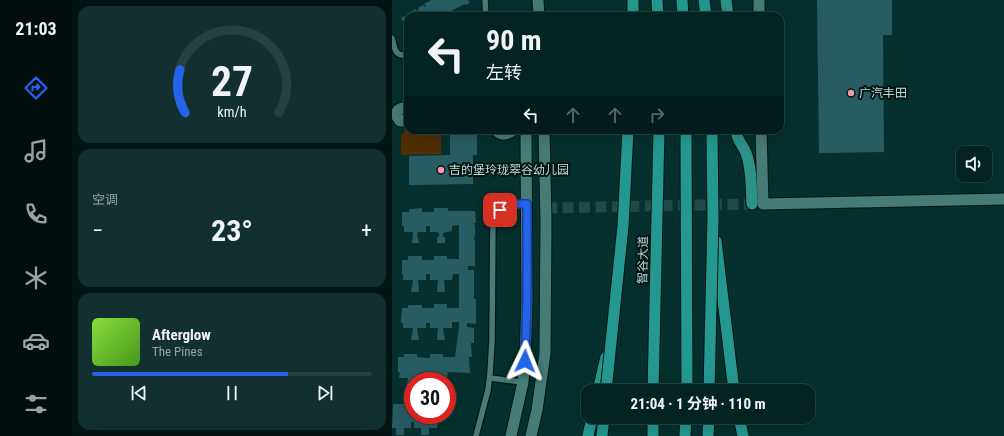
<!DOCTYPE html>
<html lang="zh">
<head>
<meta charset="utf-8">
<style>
  :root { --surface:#042422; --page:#12302f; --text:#f1f3f6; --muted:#97a4a5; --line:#254140; --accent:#2563eb }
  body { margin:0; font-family:"Roboto Condensed","Noto Sans SC",sans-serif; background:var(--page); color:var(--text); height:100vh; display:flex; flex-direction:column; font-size:15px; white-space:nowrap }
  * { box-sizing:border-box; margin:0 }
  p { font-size:13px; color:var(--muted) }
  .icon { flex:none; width:22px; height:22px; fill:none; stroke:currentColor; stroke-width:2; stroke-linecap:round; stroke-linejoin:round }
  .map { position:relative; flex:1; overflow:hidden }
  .drawer { display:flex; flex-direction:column; gap:6px; padding:6px; background:#021413; width:320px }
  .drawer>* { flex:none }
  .hud { position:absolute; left:12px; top:12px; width:380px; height:122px; border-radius:12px; box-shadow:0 4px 16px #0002,0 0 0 1px var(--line); background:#042422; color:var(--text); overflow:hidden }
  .tools { position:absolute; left:564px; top:146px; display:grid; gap:8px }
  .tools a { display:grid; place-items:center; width:36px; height:36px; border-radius:8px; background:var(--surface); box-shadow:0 4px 16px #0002,0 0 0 1px var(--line); font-size:20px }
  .speed { position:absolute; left:12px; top:372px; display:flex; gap:8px; font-size:20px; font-weight:700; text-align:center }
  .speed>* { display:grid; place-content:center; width:52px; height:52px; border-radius:50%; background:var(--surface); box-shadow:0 4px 16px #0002,0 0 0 1px var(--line); line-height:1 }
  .speed .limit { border:6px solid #d22; background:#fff; color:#111 }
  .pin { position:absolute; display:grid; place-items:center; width:34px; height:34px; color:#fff; margin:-17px; border-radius:8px; box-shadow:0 2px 6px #0006 }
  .me { position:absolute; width:44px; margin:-22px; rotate:2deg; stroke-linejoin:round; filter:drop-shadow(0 0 3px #0008) }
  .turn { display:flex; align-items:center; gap:14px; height:84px; padding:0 16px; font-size:18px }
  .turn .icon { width:52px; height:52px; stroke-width:2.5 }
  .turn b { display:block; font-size:28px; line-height:34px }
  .lanes { display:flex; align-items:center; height:38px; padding:0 16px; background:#0003; justify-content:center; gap:20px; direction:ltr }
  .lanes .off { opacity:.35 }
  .big { font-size:30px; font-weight:700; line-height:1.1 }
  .drawer .card { flex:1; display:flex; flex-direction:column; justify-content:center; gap:6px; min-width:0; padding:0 14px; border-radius:12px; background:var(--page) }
  .drawer .dial { align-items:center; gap:0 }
  .dial svg { height:104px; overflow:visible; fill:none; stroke:var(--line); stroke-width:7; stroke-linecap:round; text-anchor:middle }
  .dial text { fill:var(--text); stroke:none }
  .song { display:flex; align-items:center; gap:12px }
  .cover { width:48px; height:48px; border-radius:6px; background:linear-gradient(135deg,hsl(90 70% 55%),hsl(100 70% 35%)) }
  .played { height:4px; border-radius:2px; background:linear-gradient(90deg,var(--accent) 70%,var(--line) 70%) }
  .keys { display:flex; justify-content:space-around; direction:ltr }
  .heat { display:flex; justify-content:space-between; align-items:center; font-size:22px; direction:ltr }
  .trip { position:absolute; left:189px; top:384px; width:234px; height:40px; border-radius:12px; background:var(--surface); box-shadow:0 4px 16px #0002,0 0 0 1px var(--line); font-weight:700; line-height:40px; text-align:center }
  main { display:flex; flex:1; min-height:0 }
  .menu { display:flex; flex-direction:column; width:72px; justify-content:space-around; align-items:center; background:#020e0e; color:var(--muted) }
  .menu .icon { width:28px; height:28px }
  .menu .selected { color:var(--accent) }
  .menu b { font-size:18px; color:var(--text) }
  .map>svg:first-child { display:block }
  .green { fill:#4f2f04 }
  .building { fill:#275c63 }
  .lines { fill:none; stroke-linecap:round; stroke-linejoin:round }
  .secondary-tunnel { stroke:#214a46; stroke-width:11; stroke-dasharray:11 5.5; stroke-linecap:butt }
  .service-casing { stroke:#001715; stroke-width:8 }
  .minor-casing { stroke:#001715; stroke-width:13 }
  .primary-casing { stroke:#001715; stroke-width:13 }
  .trunk-casing { stroke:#001715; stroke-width:13 }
  .service { stroke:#477b76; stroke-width:5.5 }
  .minor { stroke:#477b76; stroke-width:11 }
  .primary { stroke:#2d918a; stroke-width:11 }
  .trunk { stroke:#249890; stroke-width:11 }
  .trunk-bridge-casing { stroke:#001715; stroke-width:13; stroke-linecap:butt }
  .trunk-bridge { stroke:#249890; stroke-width:11 }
  .route-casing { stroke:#184099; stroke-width:10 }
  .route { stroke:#2563eb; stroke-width:7 }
  .poi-dot { fill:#f39aaa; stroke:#021614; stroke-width:1.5 }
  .labels { text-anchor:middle; stroke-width:4; stroke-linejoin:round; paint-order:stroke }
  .poi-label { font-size:12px; fill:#c0dad7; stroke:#021614; text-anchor:start }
  .street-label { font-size:12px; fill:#c0dad7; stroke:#021614 }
</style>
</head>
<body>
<main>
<nav class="menu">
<b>21:03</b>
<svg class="icon selected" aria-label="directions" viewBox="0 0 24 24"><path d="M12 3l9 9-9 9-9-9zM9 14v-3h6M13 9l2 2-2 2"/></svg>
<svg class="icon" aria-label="music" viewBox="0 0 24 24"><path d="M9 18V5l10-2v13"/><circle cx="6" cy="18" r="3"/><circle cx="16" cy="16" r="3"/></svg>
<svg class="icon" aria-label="phone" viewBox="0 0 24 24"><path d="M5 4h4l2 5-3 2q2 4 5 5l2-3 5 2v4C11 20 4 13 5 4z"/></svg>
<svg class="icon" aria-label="climate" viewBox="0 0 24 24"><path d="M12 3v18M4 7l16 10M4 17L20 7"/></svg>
<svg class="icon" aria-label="car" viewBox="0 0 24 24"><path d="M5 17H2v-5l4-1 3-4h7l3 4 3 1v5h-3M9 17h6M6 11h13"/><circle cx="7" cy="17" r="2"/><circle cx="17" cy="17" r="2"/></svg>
<svg class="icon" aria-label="filters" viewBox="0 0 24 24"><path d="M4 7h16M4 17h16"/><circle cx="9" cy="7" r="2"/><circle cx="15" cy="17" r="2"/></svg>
</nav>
<section class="drawer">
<div class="card dial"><svg viewBox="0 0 100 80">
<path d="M14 69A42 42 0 1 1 86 69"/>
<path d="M14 69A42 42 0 0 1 10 36" stroke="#2563eb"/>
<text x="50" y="56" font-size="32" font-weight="700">27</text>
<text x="50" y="72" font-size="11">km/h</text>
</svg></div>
<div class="card"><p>空调</p>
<div class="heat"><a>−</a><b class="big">23°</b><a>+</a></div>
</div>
<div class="card">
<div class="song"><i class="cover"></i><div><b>Afterglow</b><p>The Pines</p></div></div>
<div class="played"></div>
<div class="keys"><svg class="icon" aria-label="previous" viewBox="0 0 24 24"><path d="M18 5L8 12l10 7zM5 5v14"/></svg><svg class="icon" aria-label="pause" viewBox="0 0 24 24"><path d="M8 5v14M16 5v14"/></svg><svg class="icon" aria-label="next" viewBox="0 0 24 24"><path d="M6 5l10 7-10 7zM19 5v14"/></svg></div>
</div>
</section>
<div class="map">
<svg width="612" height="436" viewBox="0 0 612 436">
  <rect width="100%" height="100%" fill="#05302d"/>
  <polygon class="green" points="16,130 49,130 49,154 9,155 9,136 13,131"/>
  <g class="building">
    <polygon points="39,0 76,0 78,3 74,5 73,4 59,11 60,13 55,16 54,14 51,16 16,16 15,14 24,9 25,11 27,10 26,8 31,5 32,7 34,6 32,4"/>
    <polygon points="425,0 500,0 500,35 491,35 492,152 427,153"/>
    <polygon points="13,16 14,17 16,16 16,36 11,27 14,26 9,18"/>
    <polygon points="58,130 85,130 85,155 81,155 81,184 17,185 17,156 58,155"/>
    <polygon points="30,208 30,212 42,212 42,208 56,208 56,211 83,211 84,223 82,223 82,225 83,225 83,237 82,237 82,240 83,240 83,266 76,266 76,270 82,270 82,299 84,299 84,324 75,323 75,327 82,328 82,343 79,343 80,357 77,357 78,373 56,372 55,377 47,377 47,381 42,381 42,378 34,378 34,372 30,372 30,378 22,378 21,390 15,390 16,378 7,378 8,372 6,372 6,357 12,357 12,354 25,354 25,357 38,358 38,354 51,354 51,357 63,357 67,327 67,322 60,322 60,328 51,328 53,340 45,340 46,328 38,328 38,323 34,323 34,328 25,328 27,340 19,340 21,328 11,328 11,323 9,323 10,308 16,308 16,305 30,305 30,308 42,308 42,304 55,304 55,308 67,308 67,274 61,274 60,280 52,280 53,292 45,292 46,280 38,280 38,274 34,274 34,280 26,280 27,292 19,292 21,280 11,280 11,274 10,274 10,260 16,260 16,256 30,256 30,260 42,260 42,256 55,256 55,259 67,259 67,225 60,226 60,231 51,233 51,237 53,237 53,243 45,243 45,237 47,237 47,233 45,232 38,232 38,226 34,226 34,232 27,232 25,233 27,243 20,243 21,233 20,232 12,232 12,226 10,226 10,212 17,212 17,209"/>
    <polygon points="1,404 15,404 14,407 21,407 21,415 47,415 45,428 37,428 37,435 29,435 29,428 22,428 22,422 19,422 19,428 12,428 12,435 4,435 4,428 0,428"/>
  </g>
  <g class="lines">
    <polyline class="secondary-tunnel" points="154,208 360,204"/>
    <defs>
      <g id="service">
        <polyline points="93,0 94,16"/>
        <path d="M0 38C3 48 2 57 16 55"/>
        <polyline points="98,378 131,382"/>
        <polyline points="84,436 96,390 98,373 100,341 101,216 114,205 135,204"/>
      </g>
      <g id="minor">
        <polyline points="146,0 147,16"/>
        <polyline points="367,0 367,16"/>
        <path d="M16 108C10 108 5 108 4 115L8 121 16 120"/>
        <path d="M104 130C109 136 115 135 121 130"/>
        <polyline points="369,130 371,204 612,199"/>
        <polyline points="119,436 131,382 133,361 135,300 134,130"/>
        <polyline points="139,436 145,410 153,353 154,221 152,130"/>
      </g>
      <g id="primary">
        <polyline points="334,0 336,16"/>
        <path d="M344 130C344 139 351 145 354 153 360 169 359 187 360 204"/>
      </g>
      <g id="trunk">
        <polyline points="265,0 266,16"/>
        <polyline points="290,0 291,16"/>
        <polyline points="312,0 314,16"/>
        <polyline points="241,16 241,0"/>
        <polyline points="324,241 342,391"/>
        <polyline points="206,391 214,357"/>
        <polyline points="347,417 351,436"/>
        <polyline points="196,436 200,417"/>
        <polyline points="210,436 212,417"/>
        <polyline points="261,436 261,417"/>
        <polyline points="293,436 294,417"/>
        <polyline points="316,436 317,417"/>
      </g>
    </defs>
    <use href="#service" class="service-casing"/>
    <use href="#minor" class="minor-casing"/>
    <use href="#primary" class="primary-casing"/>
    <use href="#trunk" class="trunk-casing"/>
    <use href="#service" class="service"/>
    <use href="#minor" class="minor"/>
    <use href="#primary" class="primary"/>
    <use href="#trunk" class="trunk"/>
    <defs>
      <g id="trunk-bridge">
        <polyline points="294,130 295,391"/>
        <polyline points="214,391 231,226 236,130"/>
        <polyline points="261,391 267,130"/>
        <polyline points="317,391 321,218 320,130"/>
      </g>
    </defs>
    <use href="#trunk-bridge" class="trunk-bridge-casing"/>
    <use href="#trunk-bridge" class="trunk-bridge"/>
  </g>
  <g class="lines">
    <defs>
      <polyline id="route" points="108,210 114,204 135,204 135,300 133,361"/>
    </defs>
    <use href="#route" class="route-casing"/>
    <use href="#route" class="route"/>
  </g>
  <g class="poi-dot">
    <circle cx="459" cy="93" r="4"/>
    <circle cx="49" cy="170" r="4"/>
  </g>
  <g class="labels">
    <g class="poi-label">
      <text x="467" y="97">广汽丰田</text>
      <text x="57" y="174">吉的堡玲珑翠谷幼儿园</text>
    </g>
    <g class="street-label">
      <text transform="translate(251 260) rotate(-89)" y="4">智谷大道</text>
    </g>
  </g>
</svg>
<div class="tools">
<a><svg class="icon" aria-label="sound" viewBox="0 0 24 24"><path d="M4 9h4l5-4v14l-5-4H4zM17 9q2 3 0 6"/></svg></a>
</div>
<div class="speed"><div class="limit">30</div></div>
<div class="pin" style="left:108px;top:210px;background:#d93025"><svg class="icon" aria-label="arrive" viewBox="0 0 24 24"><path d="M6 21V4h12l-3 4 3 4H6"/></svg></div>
<svg class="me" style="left:133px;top:361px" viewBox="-20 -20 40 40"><path d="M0-17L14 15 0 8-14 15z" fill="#2563eb" stroke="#fff" stroke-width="4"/></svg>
<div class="trip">21:04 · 1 分钟 · 110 m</div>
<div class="hud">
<div class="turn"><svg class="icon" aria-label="left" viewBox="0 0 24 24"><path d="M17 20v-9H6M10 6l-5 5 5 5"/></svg><div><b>90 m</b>左转</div></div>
<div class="lanes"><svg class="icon" aria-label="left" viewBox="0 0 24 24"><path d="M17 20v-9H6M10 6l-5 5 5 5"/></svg><svg class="icon off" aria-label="ahead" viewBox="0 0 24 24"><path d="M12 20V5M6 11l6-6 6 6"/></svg><svg class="icon off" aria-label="ahead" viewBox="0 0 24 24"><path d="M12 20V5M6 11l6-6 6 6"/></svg><svg class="icon off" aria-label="right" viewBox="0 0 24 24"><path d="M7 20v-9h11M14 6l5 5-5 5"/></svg></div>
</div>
</div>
</main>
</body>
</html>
